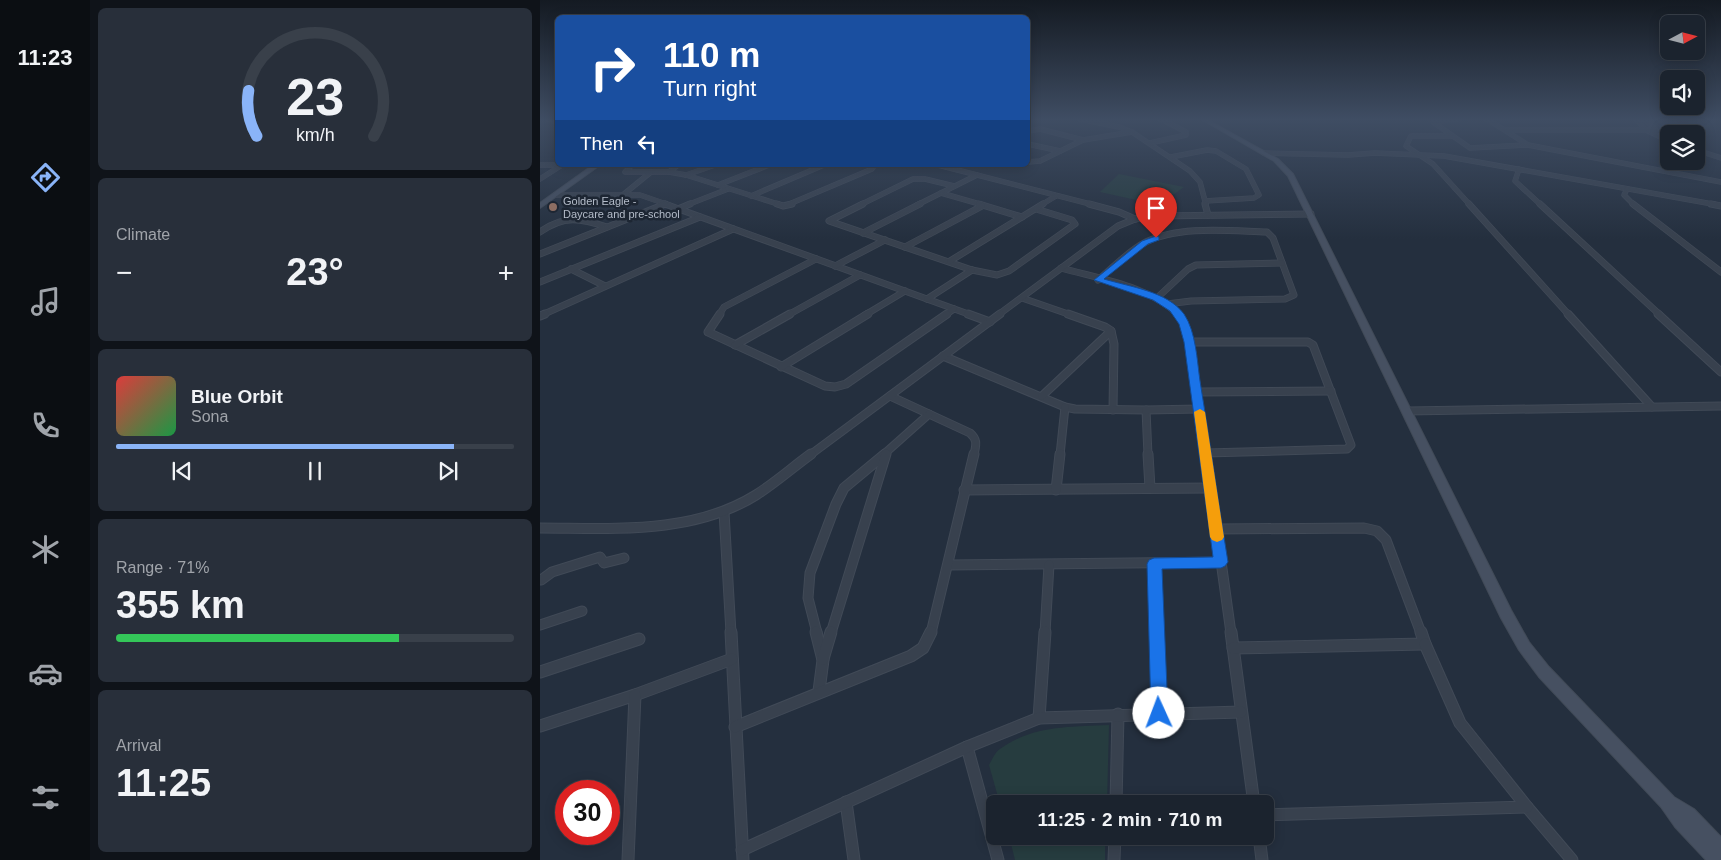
<!DOCTYPE html>
<html lang="en">
<head>
<meta charset="utf-8">
<style>
  :root { --surface:#1b232e; --page:#282f3a; --text:#f1f3f6; --muted:#a0a4aa; --line:#39404a; --accent:#8ab4f8 }
  body { margin:0; font-family:Helvetica,sans-serif; background:var(--page); color:var(--text); height:100vh; display:flex; flex-direction:column; font-size:19px; white-space:nowrap }
  * { box-sizing:border-box; margin:0 }
  p { font-size:16px; color:var(--muted) }
  .icon { flex:none; width:28px; height:28px; fill:none; stroke:currentColor; stroke-width:2; stroke-linecap:round; stroke-linejoin:round }
  .map { position:relative; flex:1; overflow:hidden }
  .drawer { display:flex; flex-direction:column; gap:8px; padding:8px; background:#0f1319; width:450px }
  .drawer>* { flex:none }
  .banner { position:absolute; left:15px; top:15px; width:475px; height:152px; border-radius:8px; box-shadow:0 2px 12px #0003,0 0 0 1px var(--line); background:#1a4fa0; color:#fff; overflow:hidden }
  .needle { width:32px; rotate:83deg }
  .controls { position:absolute; left:1120px; top:15px; display:grid; gap:10px }
  .controls a { display:grid; place-items:center; width:45px; height:45px; border-radius:8px; background:var(--surface); box-shadow:0 2px 12px #0003,0 0 0 1px var(--line); font-size:25px }
  .speed { position:absolute; left:15px; top:780px; display:flex; gap:10px; font-size:25px; font-weight:700; text-align:center }
  .speed>* { display:grid; place-content:center; width:65px; height:65px; border-radius:50%; background:var(--surface); box-shadow:0 2px 12px #0003,0 0 0 1px var(--line); line-height:1 }
  .speed .limit { border:8px solid #d22; background:#fff; color:#111 }
  .pin { position:absolute; display:grid; place-items:center; width:42px; height:42px; color:#fff; margin:-51px -21px; border-radius:50% 50% 50% 0; rotate:-45deg; box-shadow:0 0 5px #0007 }
  .pin .icon { rotate:45deg }
  .me { position:absolute; width:55px; margin:-28px; rotate:358deg; stroke-linejoin:round; filter:drop-shadow(0 0 4px #0008) }
  .turn { display:flex; align-items:center; gap:18px; height:105px; padding:0 25px; font-size:22px }
  .turn .icon { width:65px; height:65px; stroke-width:2.5 }
  .turn b { display:block; font-size:35px; line-height:42px }
  .then { display:flex; align-items:center; height:48px; padding:0 25px; background:#0003; gap:10px; font-size:19px }
  .big { font-size:38px; font-weight:800; line-height:1.1 }
  .drawer .tile { flex:1; display:flex; flex-direction:column; justify-content:center; gap:8px; min-width:0; padding:0 18px; border-radius:8px; background:var(--page) }
  .drawer .dial { align-items:center; gap:0 }
  .dial svg { height:130px; overflow:visible; fill:none; stroke:var(--line); stroke-width:7; stroke-linecap:round; text-anchor:middle }
  .dial text { fill:var(--text); stroke:none }
  .song { display:flex; align-items:center; gap:15px }
  .cover { width:60px; height:60px; border-radius:8px; background:linear-gradient(135deg,hsl(0 70% 55%),hsl(140 70% 35%)) }
  .played { height:5px; border-radius:2px; background:linear-gradient(90deg,var(--accent) 85%,var(--line) 85%) }
  .keys { display:flex; justify-content:space-around; direction:ltr }
  .heat { display:flex; justify-content:space-between; align-items:center; font-size:28px; direction:ltr }
  .charge { height:8px; border-radius:4px; background:linear-gradient(90deg,#34c759 71%,var(--line) 0) }
  .trip { position:absolute; left:446px; top:795px; width:288px; height:50px; border-radius:8px; background:var(--surface); box-shadow:0 2px 12px #0003,0 0 0 1px var(--line); font-weight:800; line-height:50px; text-align:center }
  main { display:flex; flex:1; min-height:0 }
  .tabs { display:flex; flex-direction:column; width:90px; justify-content:space-around; align-items:center; background:#0b0e12; color:var(--muted) }
  .tabs .icon { width:35px; height:35px }
  .tabs .selected { color:var(--accent) }
  .tabs b { font-size:22px; color:var(--text) }
  .map>svg:first-child { display:block }
  .green { fill:#263c3f }
  .lines { fill:none; stroke-linecap:round; stroke-linejoin:round }
  .street-far4-casing { stroke:#414a57; stroke-width:5.5 }
  .street-far3-casing { stroke:#414a57; stroke-width:7 }
  .street-far2-casing { stroke:#414a57; stroke-width:9 }
  .street-far1-casing { stroke:#414a57; stroke-width:11 }
  .street-casing { stroke:#414a57; stroke-width:13 }
  .secondary-casing { stroke:#414a57; stroke-width:2 }
  .street-far4 { stroke:#38414e; stroke-width:4.5 }
  .street-far3 { stroke:#38414e; stroke-width:5.5 }
  .street-far2 { stroke:#38414e; stroke-width:7 }
  .street-far1 { stroke:#38414e; stroke-width:9 }
  .street { stroke:#38414e; stroke-width:11 }
  .secondary { fill:#465061; fill-rule:evenodd }
  .route { fill:#1a73e8; stroke:#114b97 }
  .slow { fill:#f59e0b }
  .education-dot { fill:#8d6e63; stroke:#1d2633; stroke-width:2 }
  .labels { text-anchor:middle; stroke-width:5; stroke-linejoin:round; paint-order:stroke }
  .far-poi-label { font-size:11px; fill:#b4bcc9; stroke:#1d2633; text-anchor:start }
</style>
</head>
<body>
<main>
<nav class="tabs">
<b>11:23</b>
<svg class="icon selected" aria-label="directions" viewBox="0 0 24 24"><path d="M12 3l9 9-9 9-9-9zM9 14v-3h6M13 9l2 2-2 2"/></svg>
<svg class="icon" aria-label="music" viewBox="0 0 24 24"><path d="M9 18V5l10-2v13"/><circle cx="6" cy="18" r="3"/><circle cx="16" cy="16" r="3"/></svg>
<svg class="icon" aria-label="phone" viewBox="0 0 24 24"><path d="M5 4h4l2 5-3 2q2 4 5 5l2-3 5 2v4C11 20 4 13 5 4z"/></svg>
<svg class="icon" aria-label="climate" viewBox="0 0 24 24"><path d="M12 3v18M4 7l16 10M4 17L20 7"/></svg>
<svg class="icon" aria-label="car" viewBox="0 0 24 24"><path d="M5 17H2v-5l4-1 3-4h7l3 4 3 1v5h-3M9 17h6M6 11h13"/><circle cx="7" cy="17" r="2"/><circle cx="17" cy="17" r="2"/></svg>
<svg class="icon" aria-label="filters" viewBox="0 0 24 24"><path d="M4 7h16M4 17h16"/><circle cx="9" cy="7" r="2"/><circle cx="15" cy="17" r="2"/></svg>
</nav>
<section class="drawer">
<div class="tile dial"><svg viewBox="0 0 100 80">
<path d="M14 69A42 42 0 1 1 86 69"/>
<path d="M14 69A42 42 0 0 1 9 41" stroke="#8ab4f8"/>
<text x="50" y="56" font-size="32" font-weight="700">23</text>
<text x="50" y="72" font-size="11">km/h</text>
</svg></div>
<div class="tile"><p>Climate</p>
<div class="heat"><a>−</a><b class="big">23°</b><a>+</a></div>
</div>
<div class="tile">
<div class="song"><i class="cover"></i><div><b>Blue Orbit</b><p>Sona</p></div></div>
<div class="played"></div>
<div class="keys"><svg class="icon" aria-label="previous" viewBox="0 0 24 24"><path d="M18 5L8 12l10 7zM5 5v14"/></svg><svg class="icon" aria-label="pause" viewBox="0 0 24 24"><path d="M8 5v14M16 5v14"/></svg><svg class="icon" aria-label="next" viewBox="0 0 24 24"><path d="M6 5l10 7-10 7zM19 5v14"/></svg></div>
</div>
<div class="tile"><p>Range · 71%</p><b class="big">355 km</b><div class="charge"></div></div>
<div class="tile"><p>Arrival</p><b class="big">11:25</b></div>
</section>
<div class="map">
<svg width="1181" height="860" viewBox="0 0 1181 860">
  <rect width="100%" height="100%" fill="#242f3e"/>
  <g class="green">
    <polygon points="579,174 644,187 619,205 560,192"/>
    <path d="M569 725 567 804H460L449 765C452 760 455 752 460 749 493 725 531 727 569 725Z"/>
    <polygon points="469,836 565,836 565,860 475,860"/>
  </g>
  <g class="lines">
    <defs>
      <g id="street-far4">
        <polyline points="7,119 18,122"/>
        <polyline points="540,119 579,127 592,132 650,171 660,182 666,205"/>
        <polyline points="918,119 893,122 930,148 988,145 1181,182"/>
        <polyline points="947,119 988,145"/>
        <polyline points="1096,119 1106,130 1129,141"/>
        <polyline points="1104,119 1116,130"/>
        <polyline points="966,130 1115,130"/>
        <polyline points="488,131 500,129 543,140 592,132"/>
        <polyline points="912,136 871,136 866,146 893,164 930,205"/>
        <polyline points="610,143 646,135 646,132 621,119"/>
        <polyline points="488,144 520,151"/>
        <polyline points="1156,150 1181,158"/>
        <polyline points="724,153 808,155 835,153 904,156 1178,205"/>
        <polyline points="631,157 667,150 676,151 706,169 719,195 714,198 665,201"/>
        <polyline points="488,162 500,161 543,140"/>
        <polyline points="0,165 21,165"/>
        <polyline points="92,165 85,172 129,172 146,175 241,205"/>
        <polyline points="398,165 554,205"/>
        <polyline points="979,169 975,181 1001,205"/>
        <polyline points="129,172 138,165"/>
        <polyline points="146,175 175,165"/>
        <polyline points="0,179 22,165"/>
        <polyline points="178,185 229,165"/>
        <polyline points="1087,189 1084,195 1094,205"/>
        <polyline points="401,193 443,205"/>
        <polyline points="84,194 111,172"/>
        <polyline points="15,195 100,195 129,205"/>
        <polyline points="211,196 284,165"/>
        <polyline points="121,205 125,204"/>
        <polyline points="147,205 188,189"/>
        <polyline points="247,205 332,169 334,166 332,165"/>
        <polyline points="320,205 373,179 385,179 414,186"/>
        <polyline points="377,205 437,175"/>
        <polyline points="501,205 516,196"/>
      </g>
      <g id="street-far3">
        <polyline points="125,204 431,315"/>
        <polyline points="237,204 243,206 252,204"/>
        <polyline points="323,204 289,221 432,270 457,275 469,271 535,224 532,220 496,209"/>
        <polyline points="439,204 482,217"/>
        <polyline points="549,204 579,212 595,219"/>
        <polyline points="665,204 668,215"/>
        <polyline points="929,204 1029,315"/>
        <polyline points="1000,204 1120,315"/>
        <polyline points="1093,204 1181,272"/>
        <polyline points="1171,204 1181,206"/>
        <polyline points="138,209 150,204"/>
        <path d="M0 232C24 215 40 218 67 227"/>
        <polyline points="323,233 380,204"/>
        <polyline points="365,247 442,206"/>
        <polyline points="0,254 125,204"/>
        <polyline points="410,261 503,204"/>
        <polyline points="295,266 345,240"/>
        <path d="M521 268C560 279 609 286 639 315"/>
        <polyline points="31,269 65,286"/>
        <path d="M558 280C573 268 588 251 606 242 639 225 691 231 727 232L733 238 754 295 745 299 651 301 627 304"/>
        <polyline points="0,282 160,217"/>
        <polyline points="482,298 531,315"/>
        <polyline points="617,298 648,269 656,265 742,263"/>
        <polyline points="387,299 432,270"/>
        <polyline points="2,315 193,229"/>
        <polyline points="179,315 184,307 276,259"/>
        <polyline points="248,315 320,275"/>
        <polyline points="325,315 365,291"/>
        <polyline points="405,315 414,309"/>
        <polyline points="458,315 578,226 595,219 616,216 771,214"/>
      </g>
      <g id="street-far2">
        <polyline points="180,314 168,332 285,386 295,387 306,384 407,314"/>
        <polyline points="428,314 450,322"/>
        <polyline points="528,314 565,327 571,331 574,344 573,410"/>
        <polyline points="638,314 644,323 651,347 666,455"/>
        <polyline points="1028,314 1112,407"/>
        <polyline points="1118,314 1181,372"/>
        <polyline points="0,316 5,314"/>
        <polyline points="649,342 768,342 773,345 811,445 807,449 666,453"/>
        <polyline points="195,345 250,314"/>
        <polyline points="403,356 525,407 535,409 606,410"/>
        <polyline points="241,367 328,314"/>
        <polyline points="657,392 791,391"/>
        <path d="M350 396 430 433C438 440 436 445 434 455"/>
        <polyline points="502,396 571,331"/>
        <polyline points="868,411 1181,406"/>
        <polyline points="270,455 460,314"/>
        <polyline points="343,455 389,414"/>
        <polyline points="345,455 346,453"/>
        <polyline points="520,455 525,407"/>
        <polyline points="608,455 606,410 659,409"/>
      </g>
      <g id="street-far1">
        <polyline points="608,454 610,488"/>
        <polyline points="666,454 691,633"/>
        <polyline points="424,490 671,488"/>
        <polyline points="516,490 520,454"/>
        <polyline points="184,512 191,633"/>
        <path d="M0 528C72 528 152 535 216 495 235 483 253 467 271 454"/>
        <polyline points="676,529 824,528 837,531 846,540 881,633"/>
        <polyline points="614,564 616,633"/>
        <polyline points="408,565 681,562"/>
        <polyline points="1,580 12,572 60,557 64,563 84,558"/>
        <polyline points="0,625 42,611"/>
        <polyline points="277,633 268,598 270,573 296,504 304,488 345,454"/>
        <polyline points="291,633 346,454"/>
        <polyline points="391,633 434,454"/>
        <polyline points="505,633 509,565"/>
      </g>
      <g id="street">
        <polyline points="191,632 203,860"/>
        <polyline points="276,632 283,660 279,691"/>
        <polyline points="616,632 619,713"/>
        <polyline points="691,632 714,804"/>
        <polyline points="693,648 885,644 881,632"/>
        <polyline points="283,659 291,632"/>
        <polyline points="0,672 99,639"/>
        <polyline points="499,718 505,632"/>
        <polyline points="0,726 95,695 192,659"/>
        <polyline points="195,727 371,656 383,648 391,632"/>
        <polyline points="427,747 458,860"/>
        <polyline points="306,802 314,860"/>
        <polyline points="576,804 578,714"/>
        <polyline points="987,807 1032,860"/>
        <polyline points="725,815 987,807 920,723 885,644"/>
        <polyline points="719,836 722,860"/>
        <polyline points="202,850 427,747 499,718 701,712"/>
        <polyline points="88,860 95,695"/>
        <polyline points="574,860 575,836"/>
      </g>
      <g id="secondary">
        <polygon points="661,119 666,119 738,159 753,174 971,610 989,642 1009,667 1134,797 1154,809 1181,837 1181,860 1166,860 1135,827 1121,807 999,677 979,650 961,618 748,176 734,161"/>
        <polygon points="53,165 60,165 0,208 0,203"/>
      </g>
    </defs>
    <use href="#street-far4" class="street-far4-casing"/>
    <use href="#street-far3" class="street-far3-casing"/>
    <use href="#street-far2" class="street-far2-casing"/>
    <use href="#street-far1" class="street-far1-casing"/>
    <use href="#street" class="street-casing"/>
    <use href="#secondary" class="secondary-casing"/>
    <use href="#street-far4" class="street-far4"/>
    <use href="#street-far3" class="street-far3"/>
    <use href="#street-far2" class="street-far2"/>
    <use href="#street-far1" class="street-far1"/>
    <use href="#street" class="street"/>
    <use href="#secondary" class="secondary"/>
  </g>
  <linearGradient id="sky" x2="0" y2="1"><stop stop-color="#141a22"/><stop offset="0.5" stop-color="#3f4d63"/><stop offset="1" stop-color="#3f4d63" stop-opacity="0"/></linearGradient>
  <rect width="1181" height="239" fill="url(#sky)"/>
  <path class="route" d="M616 236 619 237V240L608 244 564 279C590 287 627 291 644 314 656 332 657 360 660 381 670 441 678 502 688 562L685 566 681 568 622 569 628 713 625 719 619 721 613 719 611 713 607 564 609 560 614 558 673 557 644 342 639 324 630 311 613 300 554 280 602 241Z"/>
  <polygon class="slow" points="660,409 665,412 684,537 682,540 677,542 672,540 670,537 654,412"/>
  <circle class="education-dot" cx="13" cy="207" r="5"/>
  <g class="labels">
    <g class="far-poi-label">
      <text x="23" y="205">Golden Eagle -<tspan x="23" dy="13">Daycare and pre-school</tspan></text>
    </g>
  </g>
</svg>
<div class="controls">
<a><svg class="needle" viewBox="-14 -14 28 28"><path d="M0-13l5 13h-10z" fill="#e53935"/><path d="M0 13l5-13h-10z" fill="#a0a4aa"/></svg></a>
<a><svg class="icon" aria-label="sound" viewBox="0 0 24 24"><path d="M4 9h4l5-4v14l-5-4H4zM17 9q2 3 0 6"/></svg></a>
<a><svg class="icon" aria-label="layers" viewBox="0 0 24 24"><path d="M12 4l9 5-9 5-9-5zM3 14l9 5 9-5"/></svg></a>
</div>
<div class="speed"><div class="limit">30</div></div>
<div class="pin" style="left:616px;top:238px;background:#d93025"><svg class="icon" aria-label="arrive" viewBox="0 0 24 24"><path d="M6 21V4h12l-3 4 3 4H6"/></svg></div>
<svg class="me" style="left:619px;top:713px" viewBox="-20 -20 40 40"><circle r="19" fill="#fff"/><path d="M0-13L10 11 0 6-10 11z" fill="#1a73e8"/></svg>
<div class="trip">11:25 · 2 min · 710 m</div>
<div class="banner">
<div class="turn"><svg class="icon" aria-label="right" viewBox="0 0 24 24"><path d="M7 20v-9h11M14 6l5 5-5 5"/></svg><div><b>110 m</b>Turn right</div></div>
<div class="then">Then<svg class="icon" aria-label="left" viewBox="0 0 24 24"><path d="M17 20v-9H6M10 6l-5 5 5 5"/></svg></div>
</div>
</div>
</main>
</body>
</html>
